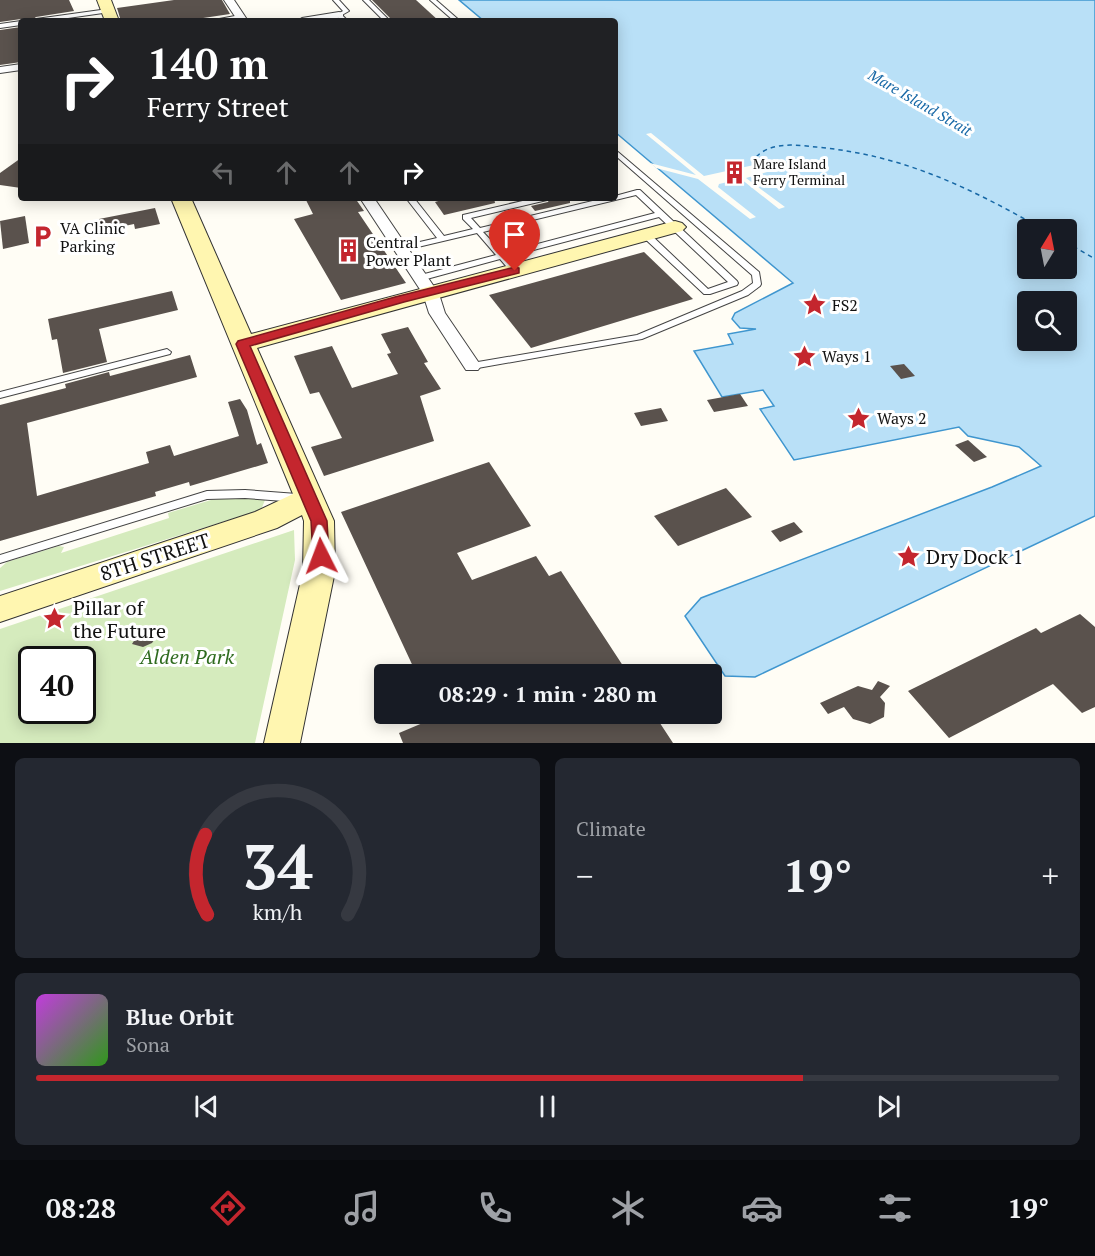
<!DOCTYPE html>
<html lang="en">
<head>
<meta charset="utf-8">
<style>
  :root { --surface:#171b24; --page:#242831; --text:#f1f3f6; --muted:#9ea1a6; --line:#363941; --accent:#c4262e }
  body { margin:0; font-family:"PT Serif",serif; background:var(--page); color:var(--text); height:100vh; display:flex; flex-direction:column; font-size:22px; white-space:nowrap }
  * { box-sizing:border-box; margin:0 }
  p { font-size:20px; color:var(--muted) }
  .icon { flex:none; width:33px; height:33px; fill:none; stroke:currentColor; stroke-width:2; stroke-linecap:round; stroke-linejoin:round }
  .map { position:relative; height:743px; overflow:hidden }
  .drawer { display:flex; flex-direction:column; gap:15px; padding:15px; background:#0d0f14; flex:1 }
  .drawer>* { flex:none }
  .guide { position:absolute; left:18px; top:18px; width:600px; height:183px; border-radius:6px; box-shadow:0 3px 15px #0003; background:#202124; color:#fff; overflow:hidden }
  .needle { width:39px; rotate:10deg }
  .buttons { position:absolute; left:1017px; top:219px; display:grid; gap:12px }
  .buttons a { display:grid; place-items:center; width:60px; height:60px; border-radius:6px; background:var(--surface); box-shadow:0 3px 15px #0003; font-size:30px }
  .speed { position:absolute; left:18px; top:646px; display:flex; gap:12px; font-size:30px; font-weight:700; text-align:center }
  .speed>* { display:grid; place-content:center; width:78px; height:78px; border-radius:50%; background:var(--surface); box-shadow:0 3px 15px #0003; line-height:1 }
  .speed .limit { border:3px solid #111; border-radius:9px; background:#fff; color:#111 }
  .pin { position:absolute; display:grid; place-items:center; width:51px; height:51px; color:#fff; margin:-62px -26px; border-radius:50% 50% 50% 0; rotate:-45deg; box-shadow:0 0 6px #0007 }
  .pin .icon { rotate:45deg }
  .me { position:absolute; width:66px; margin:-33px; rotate:357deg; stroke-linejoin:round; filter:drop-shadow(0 0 4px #0008) }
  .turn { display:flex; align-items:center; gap:21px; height:126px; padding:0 30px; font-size:27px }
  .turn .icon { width:78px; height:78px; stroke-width:2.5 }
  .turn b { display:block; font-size:42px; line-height:51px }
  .lanes { display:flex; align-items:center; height:57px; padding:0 30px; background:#0003; justify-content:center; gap:30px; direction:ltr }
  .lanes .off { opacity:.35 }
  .big { font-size:45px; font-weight:800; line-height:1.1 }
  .drawer .tile { flex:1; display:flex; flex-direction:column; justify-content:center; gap:9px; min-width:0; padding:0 21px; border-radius:9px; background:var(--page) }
  .drawer .dial { align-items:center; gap:0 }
  .dial svg { height:156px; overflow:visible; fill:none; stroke:var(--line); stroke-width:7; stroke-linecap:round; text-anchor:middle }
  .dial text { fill:var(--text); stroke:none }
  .song { display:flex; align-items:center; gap:18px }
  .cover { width:72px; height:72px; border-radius:9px; background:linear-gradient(135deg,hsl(290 70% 55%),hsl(110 70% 35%)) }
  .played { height:6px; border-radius:3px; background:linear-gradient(90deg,var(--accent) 75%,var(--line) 75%) }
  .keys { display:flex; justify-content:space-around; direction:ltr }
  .heat { display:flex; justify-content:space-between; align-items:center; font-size:33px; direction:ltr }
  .drawer .tiles { flex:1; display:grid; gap:15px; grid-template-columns:1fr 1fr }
  .tile:last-child { grid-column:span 2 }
  .trip { position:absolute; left:374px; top:664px; width:348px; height:60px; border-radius:6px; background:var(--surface); box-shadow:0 3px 15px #0003; font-weight:800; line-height:60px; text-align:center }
  .menu { display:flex; height:96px; justify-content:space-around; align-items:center; background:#090b0e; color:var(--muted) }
  .menu .icon { width:42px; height:42px }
  .menu .current { color:var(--accent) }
  .menu b { font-size:27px; color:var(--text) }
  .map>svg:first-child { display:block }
  .green { fill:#d5ebbd; fill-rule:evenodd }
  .water { fill:#b9e0f7; stroke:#3f96cf; stroke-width:1.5; fill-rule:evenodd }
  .pier { fill:#fffdf5 }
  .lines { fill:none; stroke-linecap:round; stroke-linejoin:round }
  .ferry { stroke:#1768a6; stroke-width:1.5; stroke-dasharray:4.5 4; stroke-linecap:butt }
  .building { fill:#5a524d }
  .lane-casing { stroke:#444; stroke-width:2 }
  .street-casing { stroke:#444; stroke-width:2 }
  .secondary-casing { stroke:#333; stroke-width:2 }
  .lane { fill:#fff; fill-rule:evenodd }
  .street { fill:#fff; fill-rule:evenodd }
  .secondary { fill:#fff6b0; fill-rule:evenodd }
  .route { fill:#c4262e; stroke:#7f191e; stroke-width:1.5 }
  .labels { text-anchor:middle; stroke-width:6; stroke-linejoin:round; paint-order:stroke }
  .far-poi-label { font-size:14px; fill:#111; stroke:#fff; text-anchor:start }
  .far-water-label { font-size:15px; font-style:italic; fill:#1768a6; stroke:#fff }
  .poi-label { font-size:16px; fill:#111; stroke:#fff; text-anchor:start }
  .near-street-label { font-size:20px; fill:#111; stroke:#fff }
  .near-poi-label { font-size:20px; fill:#111; stroke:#fff; text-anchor:start }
  .near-park-label { font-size:20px; font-style:italic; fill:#2f6b1f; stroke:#fff }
</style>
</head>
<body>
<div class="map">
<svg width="1095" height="743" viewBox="0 0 1095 743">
  <rect width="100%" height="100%" fill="#fffdf5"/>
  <g class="green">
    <polygon points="241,497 265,500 261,510 0,591 0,568 7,562 59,546 64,547 61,553 169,518 168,513 211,500"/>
    <path d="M294 530 295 560 255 743H0V629ZM32 660H82V711H32Z"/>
  </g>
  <path class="water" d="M459 0H1095V516L755 677 725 676 685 616 701 598 992 487 1041 466 1019 447 968 436 959 427 794 460 760 409 774 406 763 390 722 397 694 351 733 344 728 334 756 329 740 328 732 319 735 313 793 283 615 132V21H484ZM1028 230H1066V268H1028ZM1028 302H1066V340H1028Z"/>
  <polygon class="pier" points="651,133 704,176 763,163 774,170 746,178 785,207 779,209 741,179 719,184 718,187 756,217 750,219 698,179 656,168 650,163 696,175 646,134"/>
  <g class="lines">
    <g class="ferry">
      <path d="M758 164 755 158C771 141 795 145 816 147 903 155 969 187 1044 230"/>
      <polyline points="1066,242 1095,259"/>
    </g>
  </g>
  <g class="building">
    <polygon points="0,0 69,0 74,11 36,17 31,21 21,19 0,22"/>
    <polygon points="174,0 222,0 230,14 183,21 121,21 117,8"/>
    <polygon points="372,0 416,0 439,21 393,21"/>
    <polygon points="21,27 21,62 0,65 0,30"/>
    <polygon points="21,158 21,188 0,185 0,173"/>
    <polygon points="315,198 355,198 364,211 358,212 406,283 341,300 294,219 313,214 306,200"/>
    <polygon points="448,198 494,198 495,203 444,215 435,202"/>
    <polygon points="550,198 570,198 570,203 535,211 531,206 548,202"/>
    <polygon points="155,208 160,224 135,229 134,224 101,231 99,219"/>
    <polygon points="25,216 29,243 3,249 0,221"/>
    <polygon points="644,252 693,299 531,348 489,295"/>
    <polygon points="172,291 178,310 99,329 107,362 63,373 57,339 52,340 48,319"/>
    <polygon points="408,327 428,362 424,363 441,389 420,396 434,441 324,476 311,447 342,438 319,392 310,394 294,356 332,346 352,388 398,374 387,354 391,353 381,334"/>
    <polygon points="190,355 197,377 27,423 37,496 149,463 146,452 170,445 174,456 239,436 228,402 240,399 247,410 257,445 261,443 268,463 190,486 189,482 155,492 156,496 0,541 0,405 66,388 65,384 109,372 110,376"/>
    <polygon points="904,364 915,376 901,379 890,366"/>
    <polygon points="740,394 748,406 714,412 707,400"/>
    <polygon points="661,408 668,421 641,426 634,413"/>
    <polygon points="968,440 987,457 974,462 955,445"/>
    <polygon points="489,462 531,526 457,553 472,580 536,556 549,576 561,571 629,675 417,675 341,512"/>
    <polygon points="726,488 752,517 678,546 654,516"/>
    <polygon points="794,522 803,532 780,542 771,531"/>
    <polygon points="1080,614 1095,627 1095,707 1082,713 1053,684 949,738 908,691 1036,628 1041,633"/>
    <polygon points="148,629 159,633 152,643 143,647 132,644 139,633"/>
    <polygon points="878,681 890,686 880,697 885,703 884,717 870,724 853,719 844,707 828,714 820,703 858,686 872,690"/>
    <polygon points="435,714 654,714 673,743 403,743 399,733 437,717"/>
  </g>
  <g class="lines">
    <defs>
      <g id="lane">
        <polygon points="333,0 339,0 349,11 342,15 348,21 342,21 336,15 343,11"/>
        <polygon points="363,0 369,0 390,21 384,21"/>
        <polygon points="430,0 436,0 460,21 454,21"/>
        <polygon points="108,9 110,10 110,12 47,21 33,21 36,19"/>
        <polygon points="240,15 243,17 242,18 223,21 209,21"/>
        <polygon points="21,21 21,25 0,28 0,24"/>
        <polygon points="618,152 759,272 761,284 760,286 748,295 642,339 472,369 469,368 468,366 469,364 472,363 637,335 742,291 753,283 752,275 617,157 615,157 615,153"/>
        <path d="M637 190H640L737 281 738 283 737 285 710 294H704L643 237V233H649L708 289 728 282 659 217 507 257 519 271 515 273H512L500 259 423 280H417L416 278 417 276 496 255 477 233 401 251 397 249 398 247 437 238 406 198H414L444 236 473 229 463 219V215L535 198H548L547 200 471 218 480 228 605 198H615V196ZM636 195 655 213 503 253 483 232Z"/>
        <polygon points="167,349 171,352 170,354 0,398 0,392"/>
        <polygon points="245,490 297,494 301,495 302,498 301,501 297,502 245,498 207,499 0,563 0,555 207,491"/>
      </g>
      <g id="street">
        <polygon points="224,0 234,0 248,21 238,21"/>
        <polygon points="339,12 343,13 343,17 321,21 297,21 302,18"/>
        <polygon points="21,64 21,70 0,73 0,67"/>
        <polygon points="360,198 374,198 439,294 445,313 481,366 478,370 466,370 429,313 423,294"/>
      </g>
      <g id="secondary">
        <polygon points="97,0 111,0 119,21 105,21"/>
        <polygon points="171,198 191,198 251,334 675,221 682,223 686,227 682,231 257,348 334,521 335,571 300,743 264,743 303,571 304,521 302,515 277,528 0,622 0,596 255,512 293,494"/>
      </g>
    </defs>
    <use href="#lane" class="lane-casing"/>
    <use href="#street" class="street-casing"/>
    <use href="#secondary" class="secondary-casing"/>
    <use href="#lane" class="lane"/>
    <use href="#street" class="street"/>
    <use href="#secondary" class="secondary"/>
  </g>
  <polygon class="route" points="515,267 519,268 519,273 404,302 250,346 327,521 329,556 327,560 321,562 315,560 313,556 311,521 236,344 238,341 395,297"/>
  <defs>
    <symbol id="building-bare" viewBox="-9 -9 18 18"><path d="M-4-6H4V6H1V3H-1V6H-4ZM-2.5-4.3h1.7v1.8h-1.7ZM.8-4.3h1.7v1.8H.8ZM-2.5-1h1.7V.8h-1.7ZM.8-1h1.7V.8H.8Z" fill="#c4262e" stroke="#fff" stroke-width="2.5" paint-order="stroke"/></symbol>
    <symbol id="parking-bare" viewBox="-9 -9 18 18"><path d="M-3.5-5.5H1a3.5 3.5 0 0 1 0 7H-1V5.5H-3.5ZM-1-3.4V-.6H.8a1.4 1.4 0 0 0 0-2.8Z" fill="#c4262e" stroke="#fff" stroke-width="2.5" paint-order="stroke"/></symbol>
    <symbol id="sight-bare" viewBox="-9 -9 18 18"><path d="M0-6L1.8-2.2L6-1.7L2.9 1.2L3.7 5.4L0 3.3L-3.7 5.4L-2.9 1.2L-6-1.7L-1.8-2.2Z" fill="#c4262e" stroke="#fff" stroke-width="2.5" paint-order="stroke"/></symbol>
  </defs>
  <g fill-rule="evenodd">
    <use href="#building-bare" x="718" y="156" width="33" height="33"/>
    <use href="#parking-bare" x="26" y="220" width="33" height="33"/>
    <use href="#building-bare" x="332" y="234" width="33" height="33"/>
    <use href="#sight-bare" x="798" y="288" width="33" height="33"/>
    <use href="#sight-bare" x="788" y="340" width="33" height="33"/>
    <use href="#sight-bare" x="842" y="402" width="33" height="33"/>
    <use href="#sight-bare" x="892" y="540" width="33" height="33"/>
    <use href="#sight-bare" x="38" y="602" width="33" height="33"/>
  </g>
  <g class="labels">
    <g class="far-poi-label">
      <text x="753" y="169">Mare Island<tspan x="753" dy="16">Ferry Terminal</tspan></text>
    </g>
    <g class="far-water-label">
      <text transform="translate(920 103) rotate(30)" y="5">Mare Island Strait</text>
    </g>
    <g class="poi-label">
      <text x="60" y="234">VA Clinic<tspan x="60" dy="18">Parking</tspan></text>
      <text x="366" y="248">Central<tspan x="366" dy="18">Power Plant</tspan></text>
      <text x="832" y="311">FS2</text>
      <text x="822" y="362">Ways 1</text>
      <text x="877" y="424">Ways 2</text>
    </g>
    <g class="near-street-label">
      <text transform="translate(155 557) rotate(-18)" y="7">8TH STREET</text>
    </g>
    <g class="near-poi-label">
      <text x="926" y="564">Dry Dock 1</text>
      <text x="73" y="615">Pillar of<tspan x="73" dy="23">the Future</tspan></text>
    </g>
    <g class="near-park-label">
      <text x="187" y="664">Alden Park</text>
    </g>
  </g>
</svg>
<div class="buttons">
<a><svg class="needle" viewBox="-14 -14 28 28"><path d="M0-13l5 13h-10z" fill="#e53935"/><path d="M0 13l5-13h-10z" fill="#9ea1a6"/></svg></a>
<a><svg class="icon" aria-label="search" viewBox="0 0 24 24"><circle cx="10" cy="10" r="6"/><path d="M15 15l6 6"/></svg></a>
</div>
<div class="speed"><div class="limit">40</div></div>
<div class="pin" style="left:515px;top:271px;background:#d93025"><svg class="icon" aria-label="arrive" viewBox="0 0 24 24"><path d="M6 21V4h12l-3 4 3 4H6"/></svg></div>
<svg class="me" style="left:321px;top:556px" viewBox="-20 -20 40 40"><path d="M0-17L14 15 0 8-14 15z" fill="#c4262e" stroke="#fff" stroke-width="4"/></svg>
<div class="trip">08:29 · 1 min · 280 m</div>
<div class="guide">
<div class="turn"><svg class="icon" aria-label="right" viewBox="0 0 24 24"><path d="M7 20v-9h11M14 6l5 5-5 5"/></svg><div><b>140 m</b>Ferry Street</div></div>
<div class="lanes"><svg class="icon off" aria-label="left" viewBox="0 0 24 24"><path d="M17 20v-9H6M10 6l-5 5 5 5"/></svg><svg class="icon off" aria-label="ahead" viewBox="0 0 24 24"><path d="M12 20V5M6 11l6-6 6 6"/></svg><svg class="icon off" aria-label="ahead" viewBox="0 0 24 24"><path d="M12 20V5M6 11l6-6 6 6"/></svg><svg class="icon" aria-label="right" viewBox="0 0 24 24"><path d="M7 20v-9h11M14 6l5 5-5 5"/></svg></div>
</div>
</div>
<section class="drawer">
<div class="tiles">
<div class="tile dial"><svg viewBox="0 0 100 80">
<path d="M14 69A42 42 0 1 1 86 69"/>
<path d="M14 69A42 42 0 0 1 13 28" stroke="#c4262e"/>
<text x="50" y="56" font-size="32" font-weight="700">34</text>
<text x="50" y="72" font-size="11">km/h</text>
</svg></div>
<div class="tile"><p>Climate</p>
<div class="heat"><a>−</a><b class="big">19°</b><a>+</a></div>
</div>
<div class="tile">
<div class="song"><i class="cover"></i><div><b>Blue Orbit</b><p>Sona</p></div></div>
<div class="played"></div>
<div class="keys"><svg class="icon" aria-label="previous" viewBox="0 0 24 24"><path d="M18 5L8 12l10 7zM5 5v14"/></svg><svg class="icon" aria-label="pause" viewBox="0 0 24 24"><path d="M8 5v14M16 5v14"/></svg><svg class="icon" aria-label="next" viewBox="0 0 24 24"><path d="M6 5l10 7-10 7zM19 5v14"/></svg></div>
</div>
</div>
</section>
<nav class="menu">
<b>08:28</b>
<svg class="icon current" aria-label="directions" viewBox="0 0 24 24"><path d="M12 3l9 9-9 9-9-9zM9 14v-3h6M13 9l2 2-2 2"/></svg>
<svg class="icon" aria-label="music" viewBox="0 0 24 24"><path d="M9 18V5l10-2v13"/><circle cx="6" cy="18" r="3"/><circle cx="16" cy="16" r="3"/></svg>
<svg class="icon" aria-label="phone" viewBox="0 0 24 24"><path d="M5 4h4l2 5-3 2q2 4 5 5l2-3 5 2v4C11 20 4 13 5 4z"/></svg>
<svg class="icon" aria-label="climate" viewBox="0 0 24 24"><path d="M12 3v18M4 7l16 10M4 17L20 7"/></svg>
<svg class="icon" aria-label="car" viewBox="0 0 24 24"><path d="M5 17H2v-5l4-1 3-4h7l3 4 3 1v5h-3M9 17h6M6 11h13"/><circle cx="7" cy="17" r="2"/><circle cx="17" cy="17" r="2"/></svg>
<svg class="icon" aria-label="filters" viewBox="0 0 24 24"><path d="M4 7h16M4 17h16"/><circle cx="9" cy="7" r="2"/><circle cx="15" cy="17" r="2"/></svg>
<b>19°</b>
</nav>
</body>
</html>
